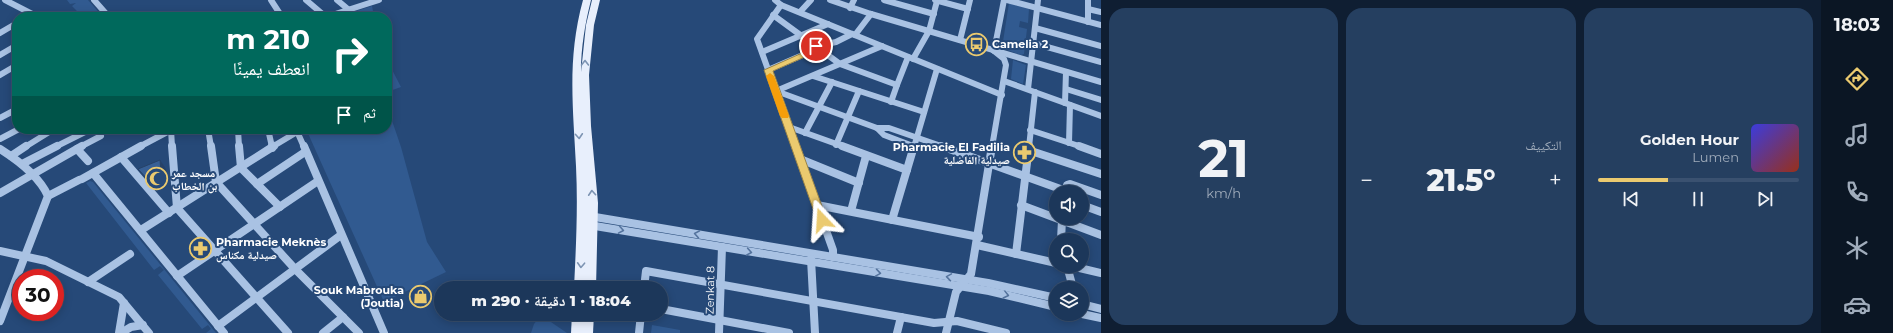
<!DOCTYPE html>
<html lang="ar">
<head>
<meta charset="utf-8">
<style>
  :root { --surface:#1c375a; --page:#253f60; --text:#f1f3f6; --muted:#a0acbb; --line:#3a5170; --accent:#ebca6f }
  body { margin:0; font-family:Montserrat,"Noto Naskh Arabic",sans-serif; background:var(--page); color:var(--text); direction:rtl; height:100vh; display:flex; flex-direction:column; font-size:15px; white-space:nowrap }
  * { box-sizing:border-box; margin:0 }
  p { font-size:13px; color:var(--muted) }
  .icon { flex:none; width:22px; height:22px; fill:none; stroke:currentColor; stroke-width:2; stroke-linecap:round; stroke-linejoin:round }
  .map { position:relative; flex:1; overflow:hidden; direction:ltr }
  .details { display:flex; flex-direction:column; gap:8px; padding:8px; background:#0f1e32; width:720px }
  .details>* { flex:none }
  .hud { position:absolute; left:12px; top:12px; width:380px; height:122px; border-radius:16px; box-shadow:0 2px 10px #0003,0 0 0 1px var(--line); direction:rtl; background:#00695c; color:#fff; overflow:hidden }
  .tools { position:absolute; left:1049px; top:185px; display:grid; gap:8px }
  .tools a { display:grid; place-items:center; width:40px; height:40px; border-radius:50%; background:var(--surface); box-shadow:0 2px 10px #0003,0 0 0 1px var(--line); font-size:20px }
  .speed { position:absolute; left:12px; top:269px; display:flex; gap:8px; font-size:20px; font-weight:700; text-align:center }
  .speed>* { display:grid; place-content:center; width:52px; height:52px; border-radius:50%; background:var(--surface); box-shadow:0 2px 10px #0003,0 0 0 1px var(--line); line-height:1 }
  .speed .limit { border:6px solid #d22; background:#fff; color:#111 }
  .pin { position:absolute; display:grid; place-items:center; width:34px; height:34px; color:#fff; margin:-17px; border:2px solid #fff; border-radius:50%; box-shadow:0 1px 4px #0007 }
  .me { position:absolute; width:44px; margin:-22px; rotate:340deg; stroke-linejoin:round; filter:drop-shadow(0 0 3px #0008) }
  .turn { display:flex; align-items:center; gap:14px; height:84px; padding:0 16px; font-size:18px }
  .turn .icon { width:52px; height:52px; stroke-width:2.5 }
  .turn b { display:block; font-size:28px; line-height:34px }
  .then { display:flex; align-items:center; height:38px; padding:0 16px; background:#0003; gap:8px; font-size:15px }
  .big { font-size:30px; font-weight:800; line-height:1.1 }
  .details .widget { flex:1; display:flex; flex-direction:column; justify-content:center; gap:6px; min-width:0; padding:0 14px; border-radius:16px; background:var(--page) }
  .details .dial { align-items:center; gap:0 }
  .dial b { font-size:52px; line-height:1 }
  .song { display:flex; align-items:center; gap:12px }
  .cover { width:48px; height:48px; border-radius:6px; background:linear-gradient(135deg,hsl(240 70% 55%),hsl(10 70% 35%)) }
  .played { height:4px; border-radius:2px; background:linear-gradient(90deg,var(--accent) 35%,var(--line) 35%) }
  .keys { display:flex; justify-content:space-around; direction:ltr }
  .heat { display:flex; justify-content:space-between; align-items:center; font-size:22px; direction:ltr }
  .details .tiles { flex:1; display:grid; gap:8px; grid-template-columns:repeat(3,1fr) }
  .trip { position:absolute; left:434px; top:281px; width:234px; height:40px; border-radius:20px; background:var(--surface); box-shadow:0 2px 10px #0003,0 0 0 1px var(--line); font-weight:800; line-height:40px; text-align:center; direction:rtl }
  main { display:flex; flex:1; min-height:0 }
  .tabs { display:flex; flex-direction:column; width:72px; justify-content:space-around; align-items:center; background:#0b1624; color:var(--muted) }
  .tabs .icon { width:28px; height:28px }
  .tabs .current { color:var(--accent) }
  .tabs b { font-size:18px; color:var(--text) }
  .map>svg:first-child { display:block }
  .green { fill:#315a90 }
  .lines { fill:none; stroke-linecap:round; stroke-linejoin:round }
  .minor-far1 { stroke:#a9c2e3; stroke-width:6 }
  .minor { stroke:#a9c2e3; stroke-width:8 }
  .major { fill:#e8effc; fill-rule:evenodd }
  .shaded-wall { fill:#264268 }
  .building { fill:#375f95; stroke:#264268 }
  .oneway { stroke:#7d94b3 }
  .oneway2 { stroke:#54739d }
  .route { fill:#ebca6f; stroke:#998348 }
  .slow { fill:#f59e0b }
  .labels { text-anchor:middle; stroke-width:4; stroke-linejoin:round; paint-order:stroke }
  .poi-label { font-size:11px; font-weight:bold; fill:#fff; stroke:#264978; text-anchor:start }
  .street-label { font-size:11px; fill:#fff; stroke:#264978 }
</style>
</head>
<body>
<main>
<nav class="tabs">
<b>18:03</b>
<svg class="icon current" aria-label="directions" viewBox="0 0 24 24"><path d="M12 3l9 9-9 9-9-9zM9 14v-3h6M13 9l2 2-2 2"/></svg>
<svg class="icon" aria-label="music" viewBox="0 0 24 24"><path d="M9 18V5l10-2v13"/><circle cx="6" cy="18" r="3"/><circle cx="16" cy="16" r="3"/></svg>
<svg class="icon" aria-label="phone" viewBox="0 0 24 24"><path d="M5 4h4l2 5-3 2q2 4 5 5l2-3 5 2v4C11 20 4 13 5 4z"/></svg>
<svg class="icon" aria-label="climate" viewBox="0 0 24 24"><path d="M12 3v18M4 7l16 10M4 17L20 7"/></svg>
<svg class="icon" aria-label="car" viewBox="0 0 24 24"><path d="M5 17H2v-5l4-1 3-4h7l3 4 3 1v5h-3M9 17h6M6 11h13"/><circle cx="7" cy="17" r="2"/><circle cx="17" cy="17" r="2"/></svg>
</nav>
<section class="details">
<div class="tiles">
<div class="widget">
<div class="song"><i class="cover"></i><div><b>Golden Hour</b><p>Lumen</p></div></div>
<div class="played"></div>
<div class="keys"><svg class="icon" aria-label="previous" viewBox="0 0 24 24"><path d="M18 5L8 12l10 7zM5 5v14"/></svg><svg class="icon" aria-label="pause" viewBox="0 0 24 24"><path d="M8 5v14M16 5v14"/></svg><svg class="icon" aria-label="next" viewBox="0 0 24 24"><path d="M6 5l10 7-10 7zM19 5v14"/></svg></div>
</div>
<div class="widget"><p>التكييف</p>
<div class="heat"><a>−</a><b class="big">21.5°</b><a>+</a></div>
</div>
<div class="widget dial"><b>21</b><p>km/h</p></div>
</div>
</section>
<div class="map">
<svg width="1101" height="333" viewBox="0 0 1101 333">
  <rect width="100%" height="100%" fill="#264978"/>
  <g class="green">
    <polygon points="67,0 88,0 103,17 83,17 72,6 76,3 70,4"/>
    <polygon points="1009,3 1029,9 1028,23 1020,21 1019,27 1027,29 1024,54 1021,55 1002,48"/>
    <polygon points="372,6 374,17 337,17"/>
    <polygon points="387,60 401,87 387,92"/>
    <polygon points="1013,60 1026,65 1023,84 1011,79"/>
    <polygon points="387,106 401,147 427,242 446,272 384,302 306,129 387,129"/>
    <polygon points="90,181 93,182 216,333 206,333 211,329 208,325 202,329 158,275 164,270 160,266 154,270 86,183"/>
    <polygon points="539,318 545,318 567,333 531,333 534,324"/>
    <polygon points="652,325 680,330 680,333 651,333"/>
  </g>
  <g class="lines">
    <g class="minor-far1">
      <polyline points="5,0 38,17"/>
      <polyline points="94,0 109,17"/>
      <polyline points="271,0 282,17"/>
      <polyline points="306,0 326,17"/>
      <polyline points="337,0 349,10"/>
      <polyline points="775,0 781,5 1002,95"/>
      <polyline points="830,0 871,14 1101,82"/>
      <polyline points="884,0 934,14"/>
      <polyline points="935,0 968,9"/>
      <polyline points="1007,0 1101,25"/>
      <polyline points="1088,0 1088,22"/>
      <polyline points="781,5 757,39 796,147"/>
      <polyline points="850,8 854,0"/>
      <polyline points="1088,9 1101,12"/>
      <polyline points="800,12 811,0"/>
      <polyline points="773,15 840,64 897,85 891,102"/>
      <polyline points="326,17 379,0"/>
      <polyline points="1035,28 1101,46"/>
      <polyline points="0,33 17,23"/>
      <polyline points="855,35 871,14"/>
      <polyline points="960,40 970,0"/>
      <polyline points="1033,43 1101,62"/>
      <polyline points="994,51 1004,0"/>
      <polyline points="762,52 828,24"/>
      <polyline points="0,55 17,45"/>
      <polyline points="913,59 929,31 937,1"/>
      <polyline points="768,70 805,54 813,47 836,42 852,34"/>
      <polyline points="0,75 17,65"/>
      <polyline points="813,76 924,112"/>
      <polyline points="1004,81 1101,116"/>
      <polyline points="897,85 908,57"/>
      <polyline points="1028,89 1038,0"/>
      <polyline points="1066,89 1101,100"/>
      <polyline points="776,91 877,128 884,135 913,146"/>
      <polyline points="776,91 882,46"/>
      <polyline points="1065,103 1066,72"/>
      <polyline points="0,118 17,109"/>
      <polyline points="789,127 845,147"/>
      <polyline points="877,128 889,128 944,147"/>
      <polyline points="171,129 172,147"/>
      <polyline points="208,129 211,147"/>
      <polyline points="238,129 239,147"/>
      <polyline points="268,129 272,147"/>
      <polyline points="296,129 304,147"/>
      <polyline points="1030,130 1082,147"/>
      <polyline points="805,133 832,82"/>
      <polyline points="0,139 19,129"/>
      <polyline points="1069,143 1070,105"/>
      <polyline points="836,145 859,91"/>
      <polyline points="25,147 54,129"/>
      <polyline points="55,147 91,129"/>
      <polyline points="80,147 101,136"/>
      <polyline points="139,147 173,129"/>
      <polyline points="272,147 297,132"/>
      <polyline points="914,147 937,69"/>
      <polyline points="992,147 1006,65 1004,59 994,51"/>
      <polyline points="1029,147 1035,92"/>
    </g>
    <g class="minor">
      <polyline points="172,146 177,208 288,333"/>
      <polyline points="211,146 216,182 295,269 359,333"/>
      <polyline points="239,146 241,168 280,207"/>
      <polyline points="272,146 272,148"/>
      <polyline points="304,146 384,333"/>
      <polyline points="796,146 833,250 833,257"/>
      <polyline points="842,146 907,170"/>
      <polyline points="941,146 1066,191"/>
      <polyline points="1079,146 1101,154"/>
      <path d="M0 149C19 161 39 176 48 196L0 321"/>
      <polyline points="77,149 88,161"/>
      <polyline points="1028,150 1101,174"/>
      <polyline points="11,156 26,146"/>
      <polyline points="121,157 169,213"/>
      <polyline points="800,159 859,183"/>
      <polyline points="22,164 57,146"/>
      <polyline points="93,173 224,333"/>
      <polyline points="82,179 141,146"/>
      <polyline points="257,184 305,152"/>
      <polyline points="1066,192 1067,185 1070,184 1101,195"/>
      <polyline points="0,193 82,146"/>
      <polyline points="48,196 79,180"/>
      <polyline points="817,205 979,237"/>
      <polyline points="1021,205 1101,235"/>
      <polyline points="1082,205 1101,212"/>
      <polyline points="851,211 866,156"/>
      <polyline points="589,216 988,283 1056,298"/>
      <polyline points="892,220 914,146"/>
      <polyline points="589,225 989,291 1056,307"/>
      <polyline points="141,230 274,146"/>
      <polyline points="1061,240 1062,220"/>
      <polyline points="977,245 1056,263"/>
      <polyline points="0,251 46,261 119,297 149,333"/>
      <polyline points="1016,254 1029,146"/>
      <polyline points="811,259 815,333"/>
      <polyline points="1067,266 1073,288"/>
      <polyline points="1071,266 1101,273"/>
      <polyline points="177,276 318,181"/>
      <polyline points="88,282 130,254"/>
      <polyline points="644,288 646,271 934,323 957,321 1006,333"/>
      <polyline points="1082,304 1101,309"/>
      <polyline points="661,309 789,333"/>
      <polyline points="1082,314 1101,318"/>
      <polyline points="218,326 341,235"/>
      <polyline points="119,333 124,303"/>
      <polyline points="121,333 131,327 143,325"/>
      <polyline points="323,333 343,317"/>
      <polyline points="639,333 641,314"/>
      <polyline points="719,333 722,247"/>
      <polyline points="897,333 901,317"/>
      <polyline points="946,333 956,292 971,274 992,146"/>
    </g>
    <g class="major">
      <path d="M583 0H591C585 24 581 47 581 72L586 25 592 0H600L594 25 589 75 591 126 598 203 596 288H574C576 247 578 207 576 166 573 107 567 58 583 0Z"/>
      <polygon points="572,314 594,314 593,333 571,333"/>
    </g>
  </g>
  <polygon class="shaded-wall" points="160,160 166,169 168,181 156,189 149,181"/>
  <polygon class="building" points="160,160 161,172 149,181 138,169"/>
  <defs><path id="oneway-chevron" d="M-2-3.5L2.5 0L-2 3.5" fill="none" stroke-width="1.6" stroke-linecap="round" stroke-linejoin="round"/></defs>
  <g class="oneway">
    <use href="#oneway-chevron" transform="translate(585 63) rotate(-90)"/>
    <use href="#oneway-chevron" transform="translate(579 136) rotate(86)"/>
    <use href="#oneway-chevron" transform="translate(592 193) rotate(-94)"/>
    <use href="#oneway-chevron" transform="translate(581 265) rotate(93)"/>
  </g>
  <g class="oneway2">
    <use href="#oneway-chevron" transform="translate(621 230) rotate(10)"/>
    <use href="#oneway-chevron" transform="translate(697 234) rotate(-170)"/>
    <use href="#oneway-chevron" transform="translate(749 252) rotate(10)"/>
    <use href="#oneway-chevron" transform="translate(878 273) rotate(9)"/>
    <use href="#oneway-chevron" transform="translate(949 277) rotate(-171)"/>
    <use href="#oneway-chevron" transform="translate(1006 295) rotate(14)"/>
  </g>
  <polygon class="route" points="816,44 819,46 810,51 807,56 773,71 827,220 822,224 817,220 764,70 802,53 804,48"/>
  <polygon class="slow" points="770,73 774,76 789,116 788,118 782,118 780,116 766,76"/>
  <defs>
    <symbol id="bus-ring" viewBox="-11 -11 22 22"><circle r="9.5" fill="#264978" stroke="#ebca6f" stroke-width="1.5"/><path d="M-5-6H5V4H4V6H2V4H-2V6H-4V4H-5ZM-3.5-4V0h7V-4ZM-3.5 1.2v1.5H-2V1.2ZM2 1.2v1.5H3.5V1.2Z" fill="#ebca6f"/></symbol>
    <symbol id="pharmacy-ring" viewBox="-11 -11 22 22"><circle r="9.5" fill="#264978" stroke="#ebca6f" stroke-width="1.5"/><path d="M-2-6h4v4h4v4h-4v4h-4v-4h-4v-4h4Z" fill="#ebca6f"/></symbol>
    <symbol id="mosque-ring" viewBox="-11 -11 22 22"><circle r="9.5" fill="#264978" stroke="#ebca6f" stroke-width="1.5"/><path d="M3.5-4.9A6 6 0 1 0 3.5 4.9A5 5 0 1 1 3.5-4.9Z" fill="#ebca6f"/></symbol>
    <symbol id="shop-ring" viewBox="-11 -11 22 22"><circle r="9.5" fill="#264978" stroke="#ebca6f" stroke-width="1.5"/><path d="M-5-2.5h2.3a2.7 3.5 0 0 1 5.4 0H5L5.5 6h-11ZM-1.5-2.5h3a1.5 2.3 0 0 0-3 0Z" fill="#ebca6f"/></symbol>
  </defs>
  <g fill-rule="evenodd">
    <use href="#bus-ring" x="964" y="32" width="25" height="25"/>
    <use href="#pharmacy-ring" x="1012" y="140" width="25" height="25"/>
    <use href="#mosque-ring" x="144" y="166" width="25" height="25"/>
    <use href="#pharmacy-ring" x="188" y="236" width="25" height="25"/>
    <use href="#shop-ring" x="408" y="284" width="25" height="25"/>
  </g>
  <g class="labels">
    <g class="poi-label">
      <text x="992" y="48">Camelia 2</text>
      <text x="1010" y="151" text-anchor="end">Pharmacie El Fadilia<tspan x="1010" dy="13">صيدلية الفاضلية</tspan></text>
      <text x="172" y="177">مسجد عمر<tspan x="172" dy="13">بن الخطاب</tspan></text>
      <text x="216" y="246">Pharmacie Meknès<tspan x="216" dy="13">صيدلية مكناس</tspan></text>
      <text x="404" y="294" text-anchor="end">Souk Mabrouka<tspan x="404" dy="13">(Joutia)</tspan></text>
    </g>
    <g class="street-label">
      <text transform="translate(710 290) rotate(-89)" y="4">Zenkat 8</text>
    </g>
  </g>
</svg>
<div class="tools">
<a><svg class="icon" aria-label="sound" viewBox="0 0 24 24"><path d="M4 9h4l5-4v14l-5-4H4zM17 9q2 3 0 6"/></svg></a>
<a><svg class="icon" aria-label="search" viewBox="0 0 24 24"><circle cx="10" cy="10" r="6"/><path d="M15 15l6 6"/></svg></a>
<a><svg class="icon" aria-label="layers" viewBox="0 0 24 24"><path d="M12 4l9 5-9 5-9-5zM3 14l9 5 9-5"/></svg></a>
</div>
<div class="speed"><div class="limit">30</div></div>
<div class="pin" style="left:816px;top:46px;background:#d93025"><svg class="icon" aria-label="arrive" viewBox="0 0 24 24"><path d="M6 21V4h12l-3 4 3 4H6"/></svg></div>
<svg class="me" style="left:822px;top:220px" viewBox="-20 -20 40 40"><path d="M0-17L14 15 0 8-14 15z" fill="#ebca6f" stroke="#fff" stroke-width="4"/></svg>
<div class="trip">18:04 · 1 دقيقة · 290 m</div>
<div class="hud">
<div class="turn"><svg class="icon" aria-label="right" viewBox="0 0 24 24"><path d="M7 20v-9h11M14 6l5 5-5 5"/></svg><div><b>210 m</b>انعطف يمينًا</div></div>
<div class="then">ثم<svg class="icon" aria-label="arrive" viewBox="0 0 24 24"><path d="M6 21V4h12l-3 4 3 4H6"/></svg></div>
</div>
</div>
</main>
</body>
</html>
